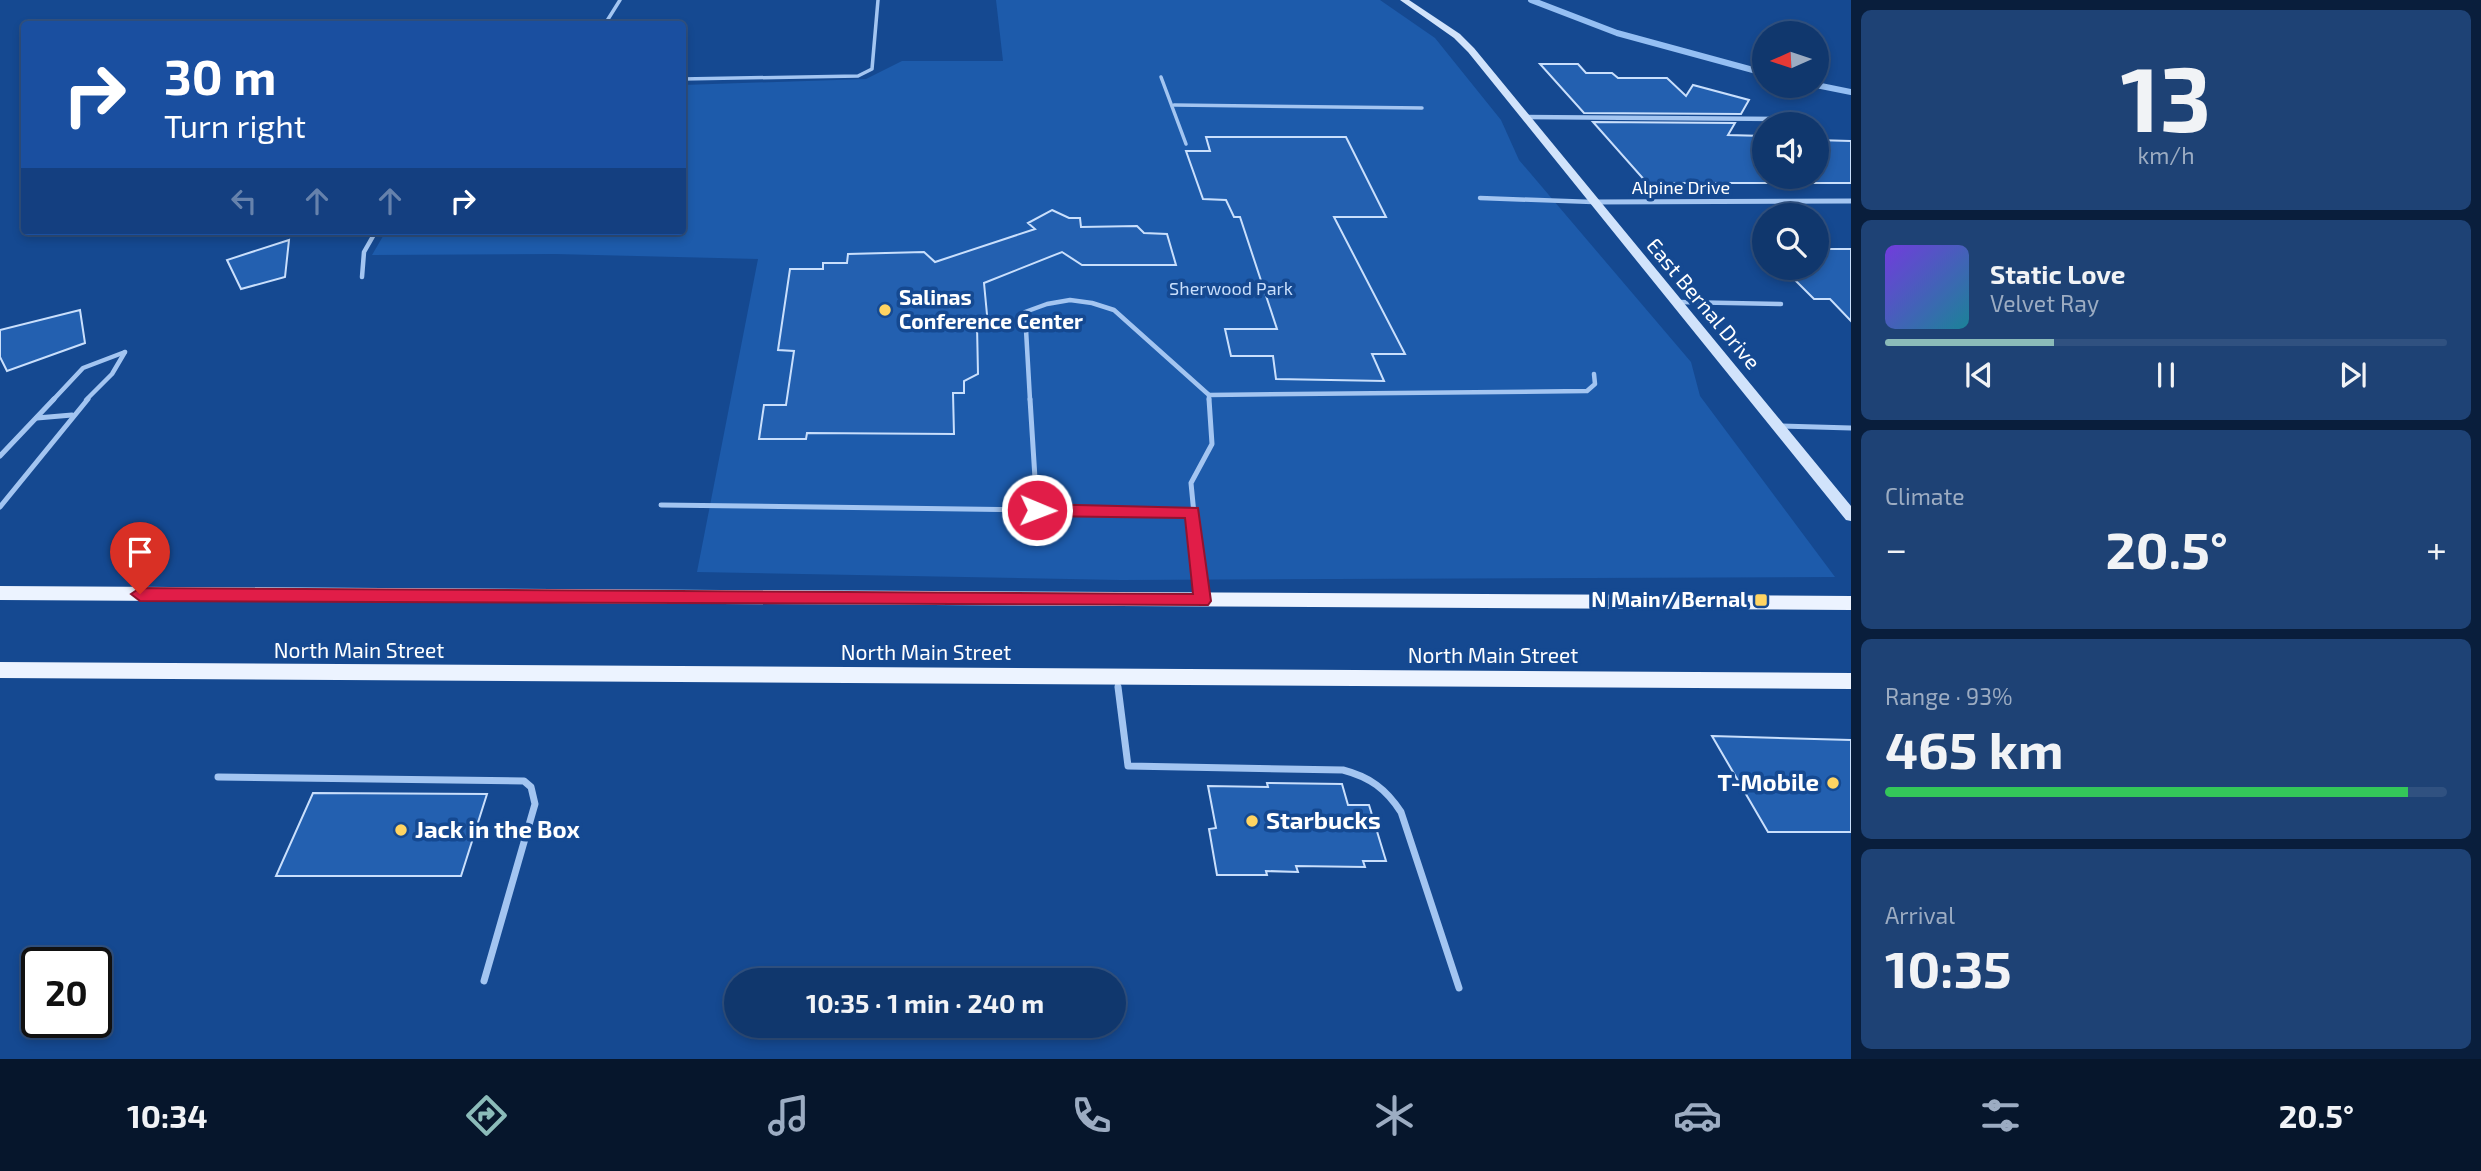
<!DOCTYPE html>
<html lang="en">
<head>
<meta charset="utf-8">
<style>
  :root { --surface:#10376d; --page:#1e4275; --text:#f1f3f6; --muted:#9cacc2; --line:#305180; --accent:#8bbbb9 }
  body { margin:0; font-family:"Exo 2",sans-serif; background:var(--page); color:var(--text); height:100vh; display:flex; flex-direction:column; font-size:26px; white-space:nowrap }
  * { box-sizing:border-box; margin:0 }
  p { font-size:23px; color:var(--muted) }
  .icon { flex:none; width:38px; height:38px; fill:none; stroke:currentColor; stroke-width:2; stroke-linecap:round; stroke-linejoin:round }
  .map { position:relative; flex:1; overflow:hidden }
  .details { display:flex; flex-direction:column; gap:10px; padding:10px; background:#091e3c; width:630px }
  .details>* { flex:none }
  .top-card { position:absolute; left:21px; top:21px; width:665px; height:214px; border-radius:7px; box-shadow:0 4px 10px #0003,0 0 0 2px var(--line); background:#1a4fa0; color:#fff; overflow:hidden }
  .needle { width:46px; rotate:267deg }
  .buttons { position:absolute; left:1752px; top:21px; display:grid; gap:14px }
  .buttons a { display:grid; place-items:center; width:77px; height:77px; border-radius:50%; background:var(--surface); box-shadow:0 4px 10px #0003,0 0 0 2px var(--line); font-size:35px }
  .speed { position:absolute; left:21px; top:947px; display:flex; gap:14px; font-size:35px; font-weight:700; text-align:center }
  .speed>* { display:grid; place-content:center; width:91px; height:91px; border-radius:50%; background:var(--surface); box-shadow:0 4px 10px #0003,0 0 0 2px var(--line); line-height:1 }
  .speed .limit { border:4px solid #111; border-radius:10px; background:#fff; color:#111 }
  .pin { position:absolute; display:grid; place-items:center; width:60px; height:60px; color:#fff; margin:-72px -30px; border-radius:50% 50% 50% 0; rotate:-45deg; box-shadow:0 0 7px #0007 }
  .pin .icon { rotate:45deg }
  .me { position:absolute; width:77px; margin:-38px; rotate:91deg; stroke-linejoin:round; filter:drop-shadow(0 0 5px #0008) }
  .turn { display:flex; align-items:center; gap:24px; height:147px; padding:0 28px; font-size:32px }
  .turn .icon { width:91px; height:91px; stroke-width:2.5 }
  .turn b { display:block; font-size:49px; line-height:60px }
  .lanes { display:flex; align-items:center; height:66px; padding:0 28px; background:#0003; justify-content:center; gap:35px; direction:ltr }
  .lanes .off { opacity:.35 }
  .big { font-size:52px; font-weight:700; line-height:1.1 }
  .details .widget { flex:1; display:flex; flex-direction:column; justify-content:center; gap:10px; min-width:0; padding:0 24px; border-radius:10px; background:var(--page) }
  .details .dial { align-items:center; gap:0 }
  .dial b { font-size:91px; line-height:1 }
  .song { display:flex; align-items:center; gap:21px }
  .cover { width:84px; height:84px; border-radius:10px; background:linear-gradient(135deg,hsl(260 70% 55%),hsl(190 70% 35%)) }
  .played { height:7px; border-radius:4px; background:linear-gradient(90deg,var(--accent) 30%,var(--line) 30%) }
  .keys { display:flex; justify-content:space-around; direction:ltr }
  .heat { display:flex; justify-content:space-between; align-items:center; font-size:38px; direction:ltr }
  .charge { height:10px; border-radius:5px; background:linear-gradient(90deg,#34c759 93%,var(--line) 0) }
  .trip { position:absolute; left:724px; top:968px; width:402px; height:70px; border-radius:35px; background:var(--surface); box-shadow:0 4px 10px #0003,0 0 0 2px var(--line); font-weight:700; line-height:70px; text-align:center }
  .tab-bar { display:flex; height:112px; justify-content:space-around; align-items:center; background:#06162c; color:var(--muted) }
  .tab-bar .icon { width:49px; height:49px }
  .tab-bar .selected { color:var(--accent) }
  .tab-bar b { font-size:32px; color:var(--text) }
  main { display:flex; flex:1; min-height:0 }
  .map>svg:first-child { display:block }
  .green { fill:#1d5bab }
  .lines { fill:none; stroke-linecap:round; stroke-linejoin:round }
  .stream { stroke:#95bff3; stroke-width:6 }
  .building { fill:#2360b0; stroke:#c9dffc; stroke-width:2 }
  .lane-far3 { stroke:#a3c5f1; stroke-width:3.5 }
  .lane-far2 { stroke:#a3c5f1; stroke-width:4.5 }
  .lane-far1 { stroke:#a3c5f1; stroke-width:5 }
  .lane { stroke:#a3c5f1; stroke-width:7 }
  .street-far1 { stroke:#a3c5f1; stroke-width:4.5 }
  .street { stroke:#a3c5f1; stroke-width:5 }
  .secondary { fill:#d1e3fb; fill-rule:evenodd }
  .primary { fill:#ecf3ff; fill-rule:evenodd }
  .route { fill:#e11d48; stroke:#92132f; stroke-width:2 }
  .poi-dot { fill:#ffd462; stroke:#154991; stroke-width:2.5 }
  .labels { text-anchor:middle; stroke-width:7; stroke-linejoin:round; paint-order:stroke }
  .far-street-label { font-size:18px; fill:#fff; stroke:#154991 }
  .far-park-label { font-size:18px; fill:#c9dffc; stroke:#154991 }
  .poi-label { font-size:21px; font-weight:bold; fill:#fff; stroke:#154991; text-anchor:start }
  .street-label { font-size:21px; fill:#fff; stroke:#154991 }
  .near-poi-label { font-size:24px; font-weight:bold; fill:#fff; stroke:#154991; text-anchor:start }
</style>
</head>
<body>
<main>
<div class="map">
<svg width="1851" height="1059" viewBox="0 0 1851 1059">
  <rect width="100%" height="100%" fill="#154991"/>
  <polygon class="green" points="996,0 1380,0 1435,38 1501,120 1519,160 1691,362 1700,396 1835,577 1121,580 697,572 758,259 555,254 372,255 386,231 682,231 683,85 866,79 902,61 1003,61"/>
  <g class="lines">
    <g class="stream">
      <polyline points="1531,0 1617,33 1764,73"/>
      <polyline points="1816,85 1851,92"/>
    </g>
  </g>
  <g class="building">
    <polygon points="1540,64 1578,64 1586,73 1612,73 1618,78 1667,78 1686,96 1693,85 1749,100 1741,114 1584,113"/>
    <polygon points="1593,122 1735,123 1728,135 1764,136 1764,177 1816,177 1816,140 1851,141 1851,183 1647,183"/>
    <polygon points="1206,137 1346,137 1386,217 1334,217 1405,354 1372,354 1384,381 1276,379 1273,356 1231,356 1225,329 1277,329 1240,217 1234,217 1226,200 1203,199 1186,151 1210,151"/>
    <polygon points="1052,210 1069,218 1080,218 1081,227 1137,226 1144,233 1167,234 1176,265 1082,265 1062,252 984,283 988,325 977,325 978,374 964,381 964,393 953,393 954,434 807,433 806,439 759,439 764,405 786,405 794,351 778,350 790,269 823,269 823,263 847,263 848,254 924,252 935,262 1035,229 1028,223"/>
    <polygon points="289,240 285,277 241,289 227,260"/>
    <polygon points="1816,249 1851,249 1851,321 1830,299 1814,299 1783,268 1816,268"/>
    <polygon points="80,310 85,343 7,371 0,357 0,330"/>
    <polygon points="1712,736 1851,740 1851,832 1768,832"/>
    <polygon points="1267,783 1342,784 1348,805 1369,805 1386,861 1363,861 1365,867 1296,866 1298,872 1266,871 1267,875 1217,875 1209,829 1216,828 1208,786 1268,787"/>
    <polygon points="313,793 487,794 461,876 276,876"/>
  </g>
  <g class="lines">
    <g class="lane-far3">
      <polyline points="605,24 620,0"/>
      <polyline points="1161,77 1186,144"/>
      <polyline points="682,79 858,76 872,69 878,0"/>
      <polyline points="1174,105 1422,108"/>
    </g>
    <g class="lane-far2">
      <polyline points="1480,198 1593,202"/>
      <polyline points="362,277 364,252 376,231"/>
      <polyline points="1679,302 1781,304"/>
      <polyline points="1209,395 1587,391 1595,384 1594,374"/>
      <polyline points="53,400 83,368 125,352"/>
      <polyline points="86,400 112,374 125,352"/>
      <polyline points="1030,400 1025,312 1047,304 1070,300 1092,303 1114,310 1209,395 1209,400"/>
    </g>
    <g class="lane-far1">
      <polyline points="1030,399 1037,510"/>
      <polyline points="37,418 72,415"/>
      <polyline points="1781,426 1851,428"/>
      <polyline points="0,456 54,399"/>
      <polyline points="661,505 1192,512"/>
      <polyline points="0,507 88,399"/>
      <polyline points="1202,597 1191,483 1212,444 1209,399"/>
      <polyline points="1117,678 1118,689"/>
    </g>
    <g class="lane">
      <path d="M1118 687 1128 766 1343 770C1370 777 1386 789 1401 812L1459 988"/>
      <polyline points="218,777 524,781 531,787 535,804 484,981"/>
    </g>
    <polyline class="street-far1" points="1525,117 1786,119"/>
    <polyline class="street" points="1594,202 1851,201"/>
    <polygon class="secondary" points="1400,0 1409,0 1460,34 1474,48 1851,506 1851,521 1846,520 1468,52 1454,38"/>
    <g class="primary">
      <polygon points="0,586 1851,596 1851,610 0,600"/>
      <polygon points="0,662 1851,673 1851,689 0,678"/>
    </g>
  </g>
  <polygon class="route" points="1037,504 1198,508 1211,601 1208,605 140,601 131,594 140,588 1193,594 1185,518 1037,516 1030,510"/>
  <g class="poi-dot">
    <circle cx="885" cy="310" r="7"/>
    <rect x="1754" y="593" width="14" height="14" rx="3.5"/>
    <circle cx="1833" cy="783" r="7"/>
    <circle cx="1252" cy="821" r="7"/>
    <circle cx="401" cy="830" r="7"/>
  </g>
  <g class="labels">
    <g class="far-street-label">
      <text x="1681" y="194">Alpine Drive</text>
    </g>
    <g class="far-park-label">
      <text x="1231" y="295">Sherwood Park</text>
    </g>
    <g class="poi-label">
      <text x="899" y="305">Salinas<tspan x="899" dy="24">Conference Center</tspan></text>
      <text x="1747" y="607" text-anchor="end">N Main / Bernal</text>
    </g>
    <g class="street-label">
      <text transform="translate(1703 304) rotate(50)" y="7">East Bernal Drive</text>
      <text x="359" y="658">North Main Street</text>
      <text x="926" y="660">North Main Street</text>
      <text x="1493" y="663">North Main Street</text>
    </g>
    <g class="near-poi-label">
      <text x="1819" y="791" text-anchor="end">T-Mobile</text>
      <text x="1266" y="829">Starbucks</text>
      <text x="415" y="838">Jack in the Box</text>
    </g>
  </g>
</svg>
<div class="buttons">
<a><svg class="needle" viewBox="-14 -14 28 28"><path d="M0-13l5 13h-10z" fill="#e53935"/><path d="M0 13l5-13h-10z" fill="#9cacc2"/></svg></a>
<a><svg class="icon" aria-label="sound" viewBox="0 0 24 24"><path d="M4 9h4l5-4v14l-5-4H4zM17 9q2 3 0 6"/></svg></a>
<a><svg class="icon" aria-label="search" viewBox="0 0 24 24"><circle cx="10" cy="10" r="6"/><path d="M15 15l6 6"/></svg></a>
</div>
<div class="speed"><div class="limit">20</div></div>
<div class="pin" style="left:140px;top:594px;background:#d93025"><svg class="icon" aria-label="arrive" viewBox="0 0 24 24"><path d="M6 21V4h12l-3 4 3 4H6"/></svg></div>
<svg class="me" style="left:1037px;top:510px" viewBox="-20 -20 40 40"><circle r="17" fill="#e11d48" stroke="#fff" stroke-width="3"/><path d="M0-11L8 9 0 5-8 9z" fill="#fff"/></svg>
<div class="trip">10:35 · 1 min · 240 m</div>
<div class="top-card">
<div class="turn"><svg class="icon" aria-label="right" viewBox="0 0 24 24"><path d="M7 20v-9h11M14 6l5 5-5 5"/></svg><div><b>30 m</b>Turn right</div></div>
<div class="lanes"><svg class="icon off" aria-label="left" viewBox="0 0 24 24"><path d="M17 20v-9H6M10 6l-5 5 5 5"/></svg><svg class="icon off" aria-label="ahead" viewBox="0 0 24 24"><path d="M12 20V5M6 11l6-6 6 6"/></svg><svg class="icon off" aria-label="ahead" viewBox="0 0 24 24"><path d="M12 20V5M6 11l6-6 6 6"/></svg><svg class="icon" aria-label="right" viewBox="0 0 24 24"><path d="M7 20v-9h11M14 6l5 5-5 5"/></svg></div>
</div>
</div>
<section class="details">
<div class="widget dial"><b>13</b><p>km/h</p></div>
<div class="widget">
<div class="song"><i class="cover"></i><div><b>Static Love</b><p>Velvet Ray</p></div></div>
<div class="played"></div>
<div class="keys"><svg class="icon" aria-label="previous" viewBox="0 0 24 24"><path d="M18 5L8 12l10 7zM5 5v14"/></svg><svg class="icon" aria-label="pause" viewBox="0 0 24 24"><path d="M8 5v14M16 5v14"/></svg><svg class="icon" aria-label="next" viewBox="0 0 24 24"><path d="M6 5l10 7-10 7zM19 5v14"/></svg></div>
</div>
<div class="widget"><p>Climate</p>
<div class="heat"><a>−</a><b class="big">20.5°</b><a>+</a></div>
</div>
<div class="widget"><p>Range · 93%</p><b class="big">465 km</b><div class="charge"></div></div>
<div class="widget"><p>Arrival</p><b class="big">10:35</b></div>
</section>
</main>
<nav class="tab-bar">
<b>10:34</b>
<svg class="icon selected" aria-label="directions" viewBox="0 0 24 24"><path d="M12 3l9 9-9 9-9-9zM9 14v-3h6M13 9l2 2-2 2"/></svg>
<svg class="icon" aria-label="music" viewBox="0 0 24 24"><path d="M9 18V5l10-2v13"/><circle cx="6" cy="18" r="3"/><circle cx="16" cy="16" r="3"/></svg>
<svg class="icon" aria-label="phone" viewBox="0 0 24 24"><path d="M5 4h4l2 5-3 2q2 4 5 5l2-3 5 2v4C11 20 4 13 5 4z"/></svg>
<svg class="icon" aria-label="climate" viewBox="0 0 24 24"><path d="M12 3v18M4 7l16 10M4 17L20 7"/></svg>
<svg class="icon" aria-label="car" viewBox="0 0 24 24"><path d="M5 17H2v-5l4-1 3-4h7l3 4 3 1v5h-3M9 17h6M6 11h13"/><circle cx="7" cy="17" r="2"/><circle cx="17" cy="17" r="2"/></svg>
<svg class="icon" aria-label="filters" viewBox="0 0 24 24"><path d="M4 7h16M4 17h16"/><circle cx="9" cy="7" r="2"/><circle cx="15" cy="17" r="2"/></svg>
<b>20.5°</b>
</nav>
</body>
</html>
